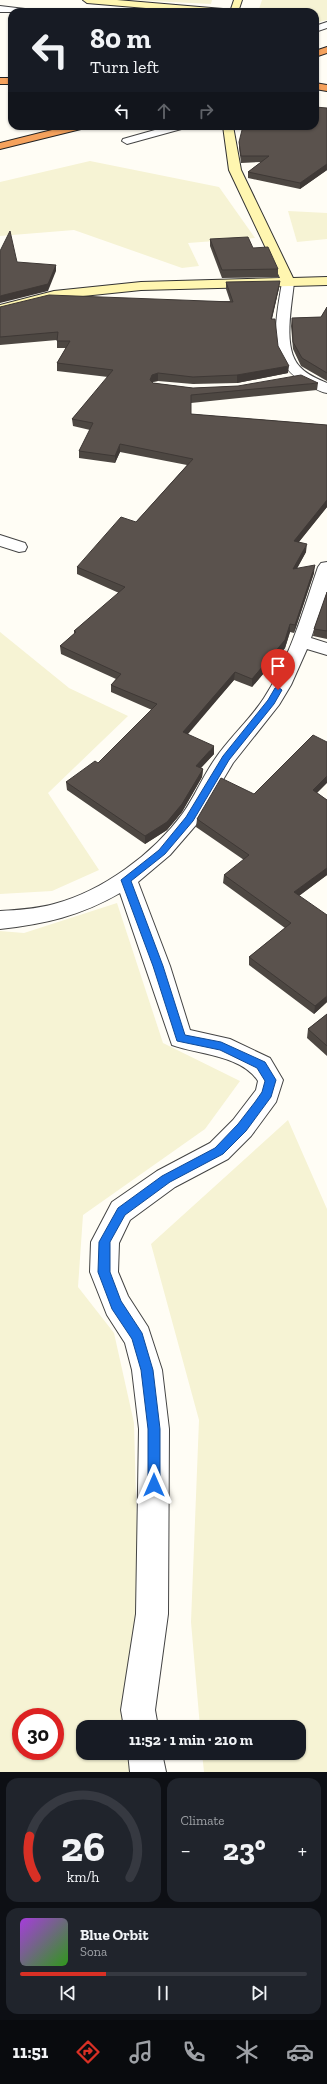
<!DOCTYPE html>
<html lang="en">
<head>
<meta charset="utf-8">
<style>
  :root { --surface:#171b24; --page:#20242c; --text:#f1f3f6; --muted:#9ea1a6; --line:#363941; --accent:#d93025 }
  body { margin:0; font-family:"Zilla Slab",serif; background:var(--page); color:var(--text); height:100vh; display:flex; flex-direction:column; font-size:15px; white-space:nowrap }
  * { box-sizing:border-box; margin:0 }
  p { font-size:13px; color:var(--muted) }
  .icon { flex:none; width:22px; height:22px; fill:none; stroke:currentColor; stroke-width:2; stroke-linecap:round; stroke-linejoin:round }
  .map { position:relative; height:1772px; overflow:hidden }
  .sheet { display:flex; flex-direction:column; gap:6px; padding:6px; background:#0d0f14; flex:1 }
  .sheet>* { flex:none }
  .guide { position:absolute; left:8px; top:8px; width:311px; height:122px; border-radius:12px; box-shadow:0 1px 3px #0004; background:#171b24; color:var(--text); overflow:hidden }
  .speed { position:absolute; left:12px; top:1708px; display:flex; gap:8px; font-size:20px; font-weight:700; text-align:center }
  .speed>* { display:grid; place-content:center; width:52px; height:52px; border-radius:50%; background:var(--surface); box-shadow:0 1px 3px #0004; line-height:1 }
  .speed .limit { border:6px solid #d22; background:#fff; color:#111 }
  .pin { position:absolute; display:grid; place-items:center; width:34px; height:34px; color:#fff; margin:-41px -17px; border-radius:50% 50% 50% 0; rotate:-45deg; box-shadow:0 0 4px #0007 }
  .pin .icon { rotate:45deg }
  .me { position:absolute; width:44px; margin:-22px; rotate:0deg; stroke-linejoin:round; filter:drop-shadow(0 0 3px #0008) }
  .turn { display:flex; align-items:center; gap:14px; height:84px; padding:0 16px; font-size:18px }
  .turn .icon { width:52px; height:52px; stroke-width:2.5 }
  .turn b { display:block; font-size:28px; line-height:34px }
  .lanes { display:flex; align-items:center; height:38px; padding:0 16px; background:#0003; justify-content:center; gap:20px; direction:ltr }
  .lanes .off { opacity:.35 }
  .big { font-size:30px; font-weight:700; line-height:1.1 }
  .sheet .card { flex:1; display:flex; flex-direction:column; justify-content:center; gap:6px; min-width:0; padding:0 14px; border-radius:12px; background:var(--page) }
  .sheet .dial { align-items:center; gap:0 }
  .dial svg { height:104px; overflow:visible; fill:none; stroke:var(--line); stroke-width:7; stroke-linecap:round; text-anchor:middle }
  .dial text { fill:var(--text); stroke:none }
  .song { display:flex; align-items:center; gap:12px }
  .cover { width:48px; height:48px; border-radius:6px; background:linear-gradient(135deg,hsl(280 70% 55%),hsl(110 70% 35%)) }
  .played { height:4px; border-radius:2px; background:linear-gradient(90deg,var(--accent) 30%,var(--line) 30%) }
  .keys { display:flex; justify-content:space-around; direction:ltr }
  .heat { display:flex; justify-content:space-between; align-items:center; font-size:22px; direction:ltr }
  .sheet .tiles { flex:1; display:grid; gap:6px; grid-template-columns:1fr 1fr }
  .card:last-child { grid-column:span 2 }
  .trip { position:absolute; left:76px; top:1720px; width:230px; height:40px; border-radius:12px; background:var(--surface); box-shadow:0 1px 3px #0004; font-weight:700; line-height:40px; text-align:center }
  .tab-bar { display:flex; height:64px; justify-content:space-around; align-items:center; background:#090b0e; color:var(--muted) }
  .tab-bar .icon { width:28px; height:28px }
  .tab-bar .on { color:var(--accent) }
  .tab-bar b { font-size:18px; color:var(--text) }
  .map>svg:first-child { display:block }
  .farmland { fill:#f6f3d4; fill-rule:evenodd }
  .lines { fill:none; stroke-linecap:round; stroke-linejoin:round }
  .street-casing { stroke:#444; stroke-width:2 }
  .secondary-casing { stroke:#333; stroke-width:2 }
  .highway-casing { stroke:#222; stroke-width:2 }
  .street { fill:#fff; fill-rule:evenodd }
  .secondary { fill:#fff6b0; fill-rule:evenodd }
  .highway { fill:#f5a25d; fill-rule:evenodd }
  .wall { fill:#4d4742 }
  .shaded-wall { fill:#3f3936 }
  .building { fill:#5a524d; stroke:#3f3936 }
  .route { fill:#1a73e8; stroke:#114b97 }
</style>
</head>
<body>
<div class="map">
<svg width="327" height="1772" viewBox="0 0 327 1772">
  <rect width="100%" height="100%" fill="#fffdf5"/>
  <g class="farmland">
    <polygon points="130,0 212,0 211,4"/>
    <polygon points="262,0 327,0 327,20 315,23 315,12 258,12"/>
    <polygon points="90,161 219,187 255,238 188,243 199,266 182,268 74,230 0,236 0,182"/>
    <polygon points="288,211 327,213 327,239 297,242"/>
    <polygon points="0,632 69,688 128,716 48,793 99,870 52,891 0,894"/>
    <path d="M117 903 163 1043 240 1081 205 1129 83 1215 78 1287 114 1333 134 1423 139 1608 131 1727H83V1753H133L135 1772H0V931L24 933ZM21 1717H55V1751H21Z"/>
    <polygon points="288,1120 327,1209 327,1772 204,1772 202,1753 299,1753 299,1727 200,1727 191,1622 199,1420 151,1244"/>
  </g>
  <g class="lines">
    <defs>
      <g id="street">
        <polygon points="0,6 25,9 29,12 0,12"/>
        <polygon points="327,22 327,28 315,32 315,26"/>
        <polygon points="169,126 186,126 185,128 127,144 122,141 123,139"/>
        <path d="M288 278 294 282C292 305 282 349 300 367 307 375 318 379 327 383V393C320 392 314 388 307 384 265 363 276 321 282 282Z"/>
        <polygon points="0,535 25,543 27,547 25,551 19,552 0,546"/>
        <path d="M327 562V593L311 638 327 643V655L307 649 291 685 279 705 233 763 196 825 170 855 138 882 170 966 190 1030 230 1039 270 1058 283 1080 276 1102 251 1136 228 1159 175 1187 130 1220 119 1243 118 1272 128 1296 148 1327 162 1370 169 1429 168 1614 155 1710 158 1727H124L121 1710 136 1614 139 1429 132 1370 125 1343 107 1315 90 1272 91 1242 112 1202 157 1171 210 1143 233 1120 256 1090 258 1081C241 1055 200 1055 172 1045L120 893C80 916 45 924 0 929V911C18 910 36 909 54 904 103 891 153 854 183 813 195 796 203 776 215 759 230 737 250 720 264 698 290 658 303 611 318 567L321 563Z"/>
        <polygon points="128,1753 162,1753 166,1772 130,1772"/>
      </g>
      <g id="secondary">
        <polygon points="83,0 117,0 223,9 227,12 193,12 87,3"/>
        <polygon points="234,0 242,0 238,12 230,12"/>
        <polygon points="223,126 233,126 241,170 293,278 327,277 327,285 141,290 54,299 0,313 0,305 54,291 141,282 280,278 229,170"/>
      </g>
      <g id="highway">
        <polygon points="327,47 327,53 315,57 315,51"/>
        <rect x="0" y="78" width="12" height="6"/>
        <polygon points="315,83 327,85 327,91 315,89"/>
        <polygon points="68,126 86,126 85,128 0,149 0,143"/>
      </g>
    </defs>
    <use href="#street" class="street-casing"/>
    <use href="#secondary" class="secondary-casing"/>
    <use href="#highway" class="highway-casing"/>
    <use href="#street" class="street"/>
    <use href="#secondary" class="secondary"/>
    <use href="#highway" class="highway"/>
  </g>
  <g class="wall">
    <polygon points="327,108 327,170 300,189 248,178 248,172 261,162 241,163 239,148 239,142"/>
    <polygon points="210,239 253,248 278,269 278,277 222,278 210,246"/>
    <polygon points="226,282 279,288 272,319 278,346 288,373 237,383 193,384 158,381 152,382 153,383 193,388 318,383 317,390 191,403 191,414 327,425 327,507 299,542 306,552 297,568 314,573 294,633 290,632 285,648 252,687 234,680 187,734 214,754 201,768 203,769 202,777 182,812 167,830 145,844 67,790 66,782 98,763 152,710 111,692 111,685 116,679 61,654 60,646 74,634 74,631 119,593 77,574 77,567 136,522 187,465 120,452 115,463 79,458 79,451 90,430 73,426 72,419 108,377 57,371 57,363 66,348 57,348 57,340 0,345 0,307 230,301 226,289"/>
    <polygon points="327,307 327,381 301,366 293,349 291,326 292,318 321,317"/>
    <polygon points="327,592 327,639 313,636 314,629"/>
    <polygon points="317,793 327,800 327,875 299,896 327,1002 314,1014 249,965 249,957 285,928 223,883 224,875 244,860 196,827 197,819 254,794"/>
    <polygon points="327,1014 327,1056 307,1038 308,1029"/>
  </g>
  <g class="shaded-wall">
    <polygon points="327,164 327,170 300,189 300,183"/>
    <polygon points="56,265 56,271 48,291 0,303 0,296"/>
    <polygon points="280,281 279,288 270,326 271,319"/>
    <polygon points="289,366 288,373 237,383 237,375"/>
    <polygon points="158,373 158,381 152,382 150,380 152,375"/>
    <polygon points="120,444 120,452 115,463 115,456"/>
    <polygon points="327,500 327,507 293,549 294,541"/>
    <polygon points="307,544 306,552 293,576 293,569"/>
    <polygon points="315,565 314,573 294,633 295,625"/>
    <polygon points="290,624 290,632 285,648 252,687 252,679"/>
    <polygon points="235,672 234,680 183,740 183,732"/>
    <polygon points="214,746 214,754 196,773 196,766"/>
    <polygon points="203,769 202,777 182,812 167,830 145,844 145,836"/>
    <polygon points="327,776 327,783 312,798 313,790"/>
    <polygon points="327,868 327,875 293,900 294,892"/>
    <polygon points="327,996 327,1002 314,1014 315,1006"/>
  </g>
  <g class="building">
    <polygon points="315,107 327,108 327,164 300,183 248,172 269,156 241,156 239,142 243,126 315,126"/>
    <polygon points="10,231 17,262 56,265 48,284 0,296 0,251"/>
    <polygon points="248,237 253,248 268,247 278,269 222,270 210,239"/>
    <polygon points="280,281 271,319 275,319 278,346 289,366 237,375 193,377 158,373 152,375 150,380 153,383 193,388 238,386 301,375 318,383 191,395 191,414 327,425 327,500 294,541 307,544 293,569 315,565 295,625 290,624 285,640 252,679 235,672 183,732 214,746 196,766 203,769 182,804 167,822 145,836 66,782 95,761 98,763 157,704 111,685 121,674 60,646 76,632 74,631 125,587 77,567 121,517 136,522 193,459 120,444 115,456 79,451 93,423 72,419 113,370 57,363 70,341 57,341 58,332 0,337 0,307 49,295 233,302 226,282"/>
    <polygon points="327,307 327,373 302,358 293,342 292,318 321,317"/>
    <polygon points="327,592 327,631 314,629"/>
    <polygon points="313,735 327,742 327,776 313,790 327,800 327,868 294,892 327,915 327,996 315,1006 249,957 291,923 224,875 249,855 197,819 221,778 254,794"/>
    <polygon points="327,1014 327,1046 308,1029"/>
  </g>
  <polygon class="route" points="278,687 282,690 274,704 229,760 193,821 165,854 131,881 163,966 185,1035 221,1042 265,1062 276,1080 271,1097 246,1131 223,1154 170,1182 125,1215 110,1242 110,1272 121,1301 142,1333 153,1370 160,1429 160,1485 158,1489 154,1491 149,1489 148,1485 148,1429 141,1370 132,1339 112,1309 98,1272 99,1242 118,1208 162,1176 215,1148 238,1124 255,1102 262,1092 265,1081 257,1068 220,1050 177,1041 153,966 121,880 159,850 186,817 223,756 268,700 275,688"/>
</svg>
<div class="speed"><div class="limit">30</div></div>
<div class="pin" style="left:278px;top:690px;background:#d93025"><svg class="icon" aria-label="arrive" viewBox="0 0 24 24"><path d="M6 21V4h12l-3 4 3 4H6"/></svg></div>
<svg class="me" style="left:154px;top:1485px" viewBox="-20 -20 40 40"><path d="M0-17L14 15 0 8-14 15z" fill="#1a73e8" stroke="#fff" stroke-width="4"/></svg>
<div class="trip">11:52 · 1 min · 210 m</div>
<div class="guide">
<div class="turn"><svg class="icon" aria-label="left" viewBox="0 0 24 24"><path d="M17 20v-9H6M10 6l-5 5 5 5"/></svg><div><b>80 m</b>Turn left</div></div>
<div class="lanes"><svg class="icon" aria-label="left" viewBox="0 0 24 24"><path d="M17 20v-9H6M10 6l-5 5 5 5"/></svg><svg class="icon off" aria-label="ahead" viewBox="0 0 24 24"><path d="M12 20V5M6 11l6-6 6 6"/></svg><svg class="icon off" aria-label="right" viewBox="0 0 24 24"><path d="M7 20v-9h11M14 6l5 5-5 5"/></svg></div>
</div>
</div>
<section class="sheet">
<div class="tiles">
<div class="card dial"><svg viewBox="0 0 100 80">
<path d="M14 69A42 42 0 1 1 86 69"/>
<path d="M14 69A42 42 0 0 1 9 37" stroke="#d93025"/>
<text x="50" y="56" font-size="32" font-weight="700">26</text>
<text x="50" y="72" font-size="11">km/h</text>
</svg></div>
<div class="card"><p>Climate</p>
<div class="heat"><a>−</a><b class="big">23°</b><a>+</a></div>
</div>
<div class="card">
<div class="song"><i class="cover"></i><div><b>Blue Orbit</b><p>Sona</p></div></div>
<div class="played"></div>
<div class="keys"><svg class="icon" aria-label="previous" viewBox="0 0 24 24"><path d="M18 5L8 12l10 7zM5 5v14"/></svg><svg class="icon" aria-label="pause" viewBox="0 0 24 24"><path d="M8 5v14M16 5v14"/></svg><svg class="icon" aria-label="next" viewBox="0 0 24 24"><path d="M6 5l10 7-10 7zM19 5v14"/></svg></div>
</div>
</div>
</section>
<nav class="tab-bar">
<b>11:51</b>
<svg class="icon on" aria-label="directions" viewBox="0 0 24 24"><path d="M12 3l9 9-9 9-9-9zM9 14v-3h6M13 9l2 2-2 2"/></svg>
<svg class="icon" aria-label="music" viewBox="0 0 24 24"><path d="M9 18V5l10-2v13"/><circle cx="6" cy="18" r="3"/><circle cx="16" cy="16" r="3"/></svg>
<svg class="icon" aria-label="phone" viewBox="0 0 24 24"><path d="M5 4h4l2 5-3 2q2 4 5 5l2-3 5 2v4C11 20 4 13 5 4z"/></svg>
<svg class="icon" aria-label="climate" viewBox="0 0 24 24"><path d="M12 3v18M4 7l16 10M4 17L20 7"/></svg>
<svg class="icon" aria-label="car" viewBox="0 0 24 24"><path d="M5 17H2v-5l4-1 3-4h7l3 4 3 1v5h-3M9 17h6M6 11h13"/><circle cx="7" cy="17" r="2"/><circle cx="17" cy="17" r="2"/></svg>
</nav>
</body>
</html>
